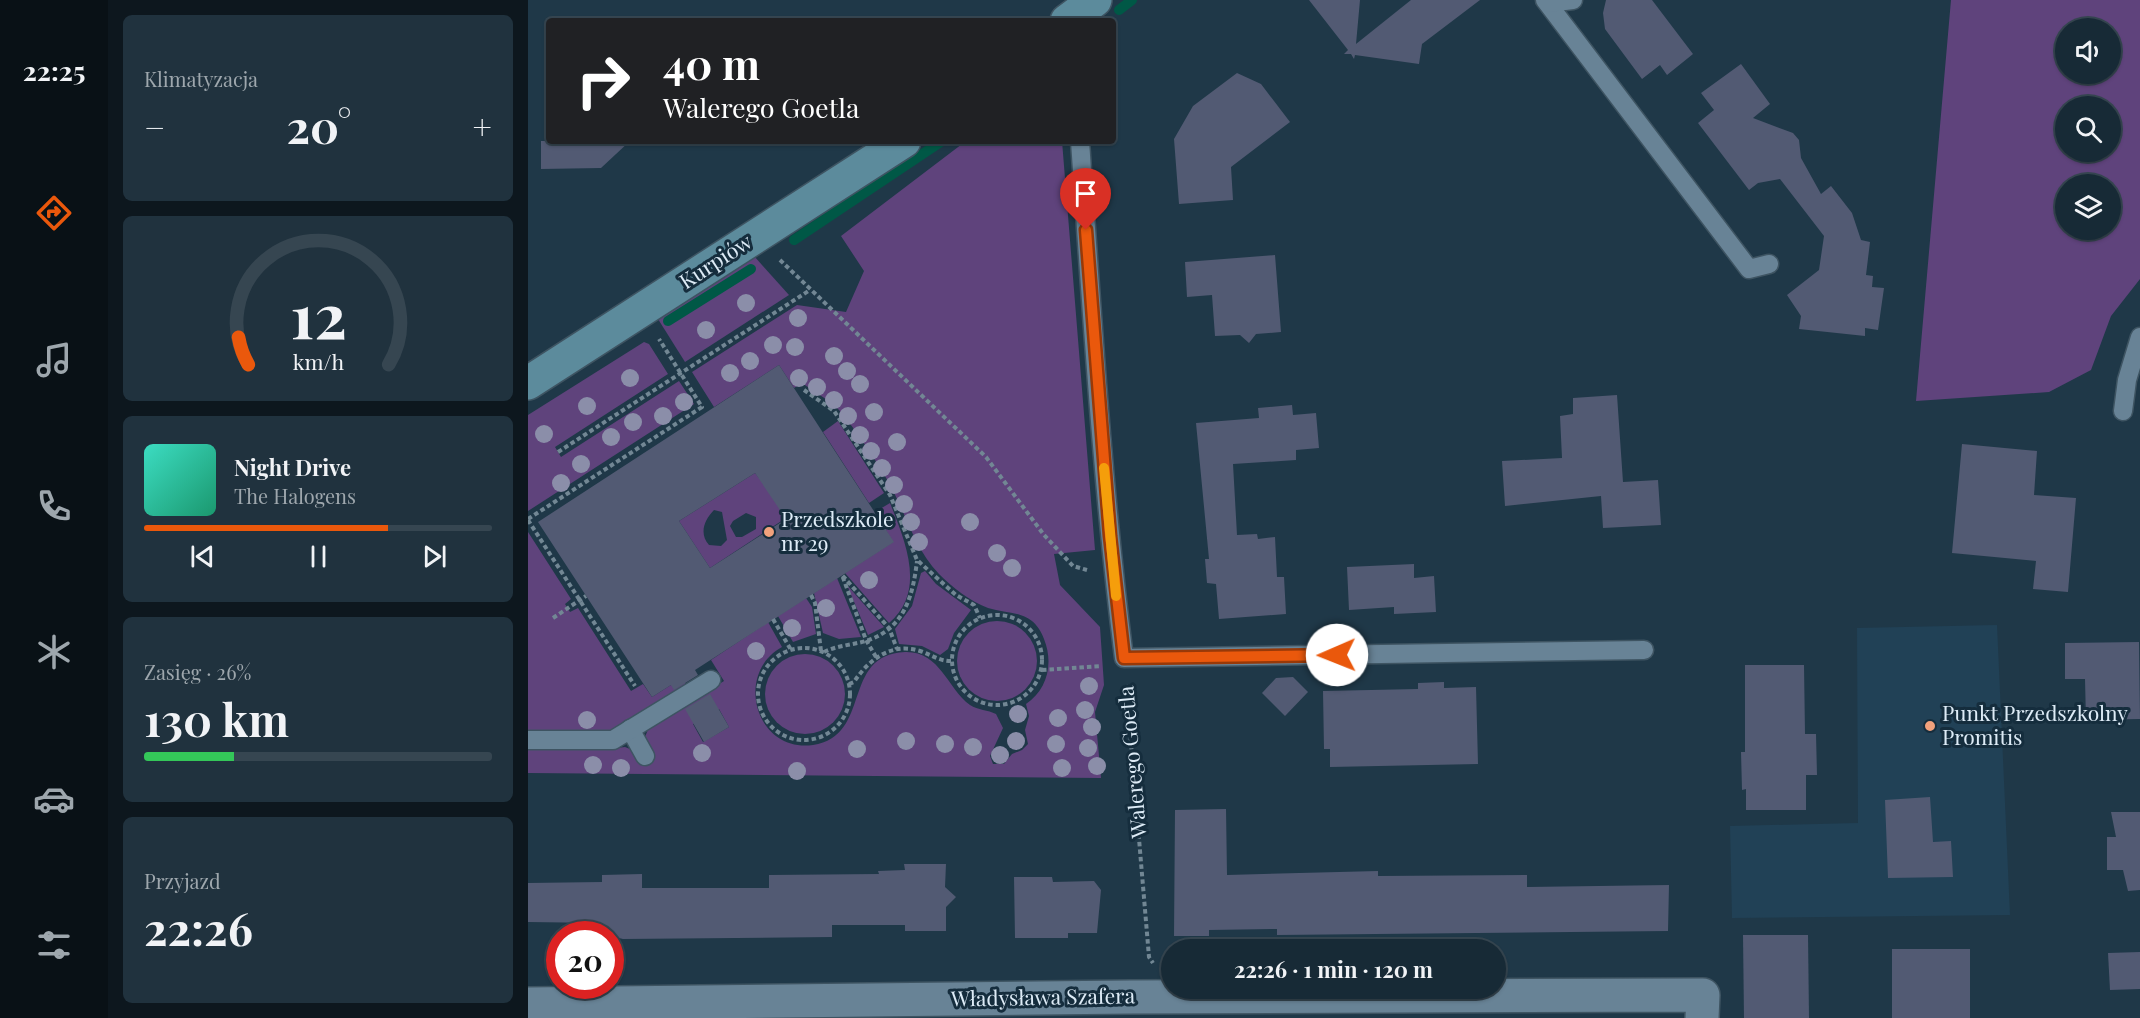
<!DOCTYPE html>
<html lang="pl">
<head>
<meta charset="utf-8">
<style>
  :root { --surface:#172a36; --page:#20323e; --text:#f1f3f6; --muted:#9ea7ad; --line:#364651; --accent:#ea580c }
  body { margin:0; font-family:"Playfair Display",serif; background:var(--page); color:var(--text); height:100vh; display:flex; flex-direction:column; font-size:22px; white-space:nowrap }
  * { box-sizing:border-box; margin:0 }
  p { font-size:20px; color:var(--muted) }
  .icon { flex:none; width:33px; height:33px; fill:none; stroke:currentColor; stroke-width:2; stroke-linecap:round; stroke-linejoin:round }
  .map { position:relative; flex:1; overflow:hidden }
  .side { display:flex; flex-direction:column; gap:15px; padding:15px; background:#0d171e; width:420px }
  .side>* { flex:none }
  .guide { position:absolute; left:18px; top:18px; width:570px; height:126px; border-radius:6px; box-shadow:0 2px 4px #0004,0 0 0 2px var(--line); background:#202124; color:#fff; overflow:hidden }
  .buttons { position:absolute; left:1527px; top:18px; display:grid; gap:12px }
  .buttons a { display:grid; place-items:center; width:66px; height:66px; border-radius:50%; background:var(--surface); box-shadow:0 2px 4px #0004,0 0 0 2px var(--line); font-size:30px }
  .speed { position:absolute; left:18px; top:921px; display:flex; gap:12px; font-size:30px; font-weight:700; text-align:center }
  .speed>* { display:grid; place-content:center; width:78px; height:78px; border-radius:50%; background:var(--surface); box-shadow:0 2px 4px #0004,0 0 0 2px var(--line); line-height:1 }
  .speed .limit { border:9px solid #d22; background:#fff; color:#111 }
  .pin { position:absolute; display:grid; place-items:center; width:51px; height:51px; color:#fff; margin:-62px -26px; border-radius:50% 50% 50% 0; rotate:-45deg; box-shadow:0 0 6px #0007 }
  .pin .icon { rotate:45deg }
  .me { position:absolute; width:66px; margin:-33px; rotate:269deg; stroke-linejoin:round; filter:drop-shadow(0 0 4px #0008) }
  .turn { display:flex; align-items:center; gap:21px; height:126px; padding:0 18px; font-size:27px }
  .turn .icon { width:78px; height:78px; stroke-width:2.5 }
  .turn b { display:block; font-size:42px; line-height:51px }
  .big { font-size:45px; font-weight:700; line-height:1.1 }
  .side .tile { flex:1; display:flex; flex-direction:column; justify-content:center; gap:9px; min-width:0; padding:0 21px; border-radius:9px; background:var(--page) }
  .side .dial { align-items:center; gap:0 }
  .dial svg { height:156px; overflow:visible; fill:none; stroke:var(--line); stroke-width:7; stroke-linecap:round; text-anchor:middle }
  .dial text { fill:var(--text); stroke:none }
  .song { display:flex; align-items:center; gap:18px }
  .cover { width:72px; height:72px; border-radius:9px; background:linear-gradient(135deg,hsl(170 70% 55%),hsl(160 70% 35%)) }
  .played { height:6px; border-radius:3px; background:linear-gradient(90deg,var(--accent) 70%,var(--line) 70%) }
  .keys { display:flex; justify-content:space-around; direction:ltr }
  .heat { display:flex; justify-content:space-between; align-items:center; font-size:33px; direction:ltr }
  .charge { height:9px; border-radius:4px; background:linear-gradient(90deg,#34c759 26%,var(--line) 0) }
  .trip { position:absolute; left:633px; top:939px; width:345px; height:60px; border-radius:30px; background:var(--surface); box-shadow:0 2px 4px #0004,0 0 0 2px var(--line); font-weight:700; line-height:60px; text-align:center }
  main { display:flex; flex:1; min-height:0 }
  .dock { display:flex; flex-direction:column; width:108px; justify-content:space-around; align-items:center; background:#091116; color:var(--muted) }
  .dock .icon { width:42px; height:42px }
  .dock .current { color:var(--accent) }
  .dock b { font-size:27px; color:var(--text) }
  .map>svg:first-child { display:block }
  .built { fill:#214156 }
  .green { fill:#5f437c; fill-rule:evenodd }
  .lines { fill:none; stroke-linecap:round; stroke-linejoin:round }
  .stream { stroke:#005846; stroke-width:10 }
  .building { fill:#525a73; fill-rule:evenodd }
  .lane-casing { stroke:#3e5462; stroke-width:21 }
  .street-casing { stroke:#3e5462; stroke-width:36 }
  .secondary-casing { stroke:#3e5462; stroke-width:36 }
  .path { stroke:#728794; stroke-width:4; stroke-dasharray:4.5 3; stroke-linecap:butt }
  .lane { stroke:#688396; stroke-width:18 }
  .street { stroke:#688396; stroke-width:33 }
  .secondary { stroke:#5c8b9c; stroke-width:33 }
  .tree { fill:#8b8ea9 }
  .route-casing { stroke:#983908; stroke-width:15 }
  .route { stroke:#ea580c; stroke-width:10 }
  .slow { stroke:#f59e0b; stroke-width:10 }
  .poi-dot { fill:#f1a17c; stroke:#152d3d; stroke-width:2 }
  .labels { text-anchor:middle; stroke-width:6; stroke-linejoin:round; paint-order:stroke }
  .street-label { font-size:21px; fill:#ddebf6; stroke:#152d3d }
  .poi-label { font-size:21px; fill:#ddebf6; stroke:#152d3d; text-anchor:start }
</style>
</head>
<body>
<main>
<nav class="dock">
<b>22:25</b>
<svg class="icon current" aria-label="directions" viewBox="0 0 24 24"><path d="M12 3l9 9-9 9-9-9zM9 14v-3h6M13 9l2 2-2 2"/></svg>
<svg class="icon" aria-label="music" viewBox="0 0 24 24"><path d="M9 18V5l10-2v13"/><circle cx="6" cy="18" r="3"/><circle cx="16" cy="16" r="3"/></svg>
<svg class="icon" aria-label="phone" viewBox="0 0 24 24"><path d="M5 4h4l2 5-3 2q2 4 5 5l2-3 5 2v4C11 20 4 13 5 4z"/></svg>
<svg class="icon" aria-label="climate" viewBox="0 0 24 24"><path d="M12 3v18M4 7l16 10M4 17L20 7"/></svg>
<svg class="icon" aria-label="car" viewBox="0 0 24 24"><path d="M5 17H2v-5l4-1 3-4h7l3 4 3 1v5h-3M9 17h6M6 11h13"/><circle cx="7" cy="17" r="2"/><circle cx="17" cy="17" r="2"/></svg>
<svg class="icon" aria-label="filters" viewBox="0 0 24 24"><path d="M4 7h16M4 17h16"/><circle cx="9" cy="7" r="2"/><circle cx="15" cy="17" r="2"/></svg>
</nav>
<section class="side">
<div class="tile"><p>Klimatyzacja</p>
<div class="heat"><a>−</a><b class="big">20°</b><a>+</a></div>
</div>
<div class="tile dial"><svg viewBox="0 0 100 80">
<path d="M14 69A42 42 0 1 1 86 69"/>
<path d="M14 69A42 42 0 0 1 9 55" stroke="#ea580c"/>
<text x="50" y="56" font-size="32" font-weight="700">12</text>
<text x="50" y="72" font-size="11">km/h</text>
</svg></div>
<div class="tile">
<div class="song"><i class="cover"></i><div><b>Night Drive</b><p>The Halogens</p></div></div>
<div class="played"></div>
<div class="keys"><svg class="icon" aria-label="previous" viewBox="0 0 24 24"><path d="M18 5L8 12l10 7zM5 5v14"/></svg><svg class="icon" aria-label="pause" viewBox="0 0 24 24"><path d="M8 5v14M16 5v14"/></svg><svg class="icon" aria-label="next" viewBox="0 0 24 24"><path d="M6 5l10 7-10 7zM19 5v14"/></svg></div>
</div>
<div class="tile"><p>Zasięg · 26%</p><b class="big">130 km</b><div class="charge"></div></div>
<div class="tile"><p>Przyjazd</p><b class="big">22:26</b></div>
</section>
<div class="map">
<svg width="1612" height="1018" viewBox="0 0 1612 1018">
  <rect width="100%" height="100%" fill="#1f3848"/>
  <polygon class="built" points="1469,625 1482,915 1204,918 1202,826 1330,823 1329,628"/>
  <g class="green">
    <path d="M1423 0H1612V279L1583 316 1563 370 1521 392 1388 401ZM1538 28H1582V74H1538ZM1538 106H1582V152H1538ZM1538 184H1582V230H1538Z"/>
    <path d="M438 141H534L567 550 526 554 532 585 572 627 576 685 567 712 573 778 0 773V750H72L97 747 102 749 111 763 125 755 117 737 121 727 196 681 183 660 240 622 254 647C206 673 227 753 285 745 345 736 312 655 377 652 412 651 419 688 442 705 450 710 460 710 468 714L475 728 462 756 465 764H476L484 754 494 750 500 744 497 730 501 716 498 704C519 690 526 664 516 639 505 610 484 615 460 608 443 602 424 587 411 574 390 552 382 526 369 499 360 477 327 428 311 410 302 400 286 392 274 383L266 388 251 365 186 407 164 372 269 305 318 312 336 271 313 236ZM191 709 201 727 175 742 165 724Z"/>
    <polygon points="226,256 261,295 157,362 130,319"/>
    <polygon points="116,342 121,344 140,374 27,447 33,457 151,381 166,404 0,511 0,415"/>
    <polygon points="310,421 356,493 341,503 295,432"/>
    <path d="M227 473 261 516 182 568 151 521ZM186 510 194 512 199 540 193 546 181 545C171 534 176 520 186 510ZM218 513 228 517V529L214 537H208L202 526 205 521Z"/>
    <path d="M362 503C377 541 399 591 361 623L317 573 365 542 347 512Z"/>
    <polygon points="0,532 43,599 37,604 42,612 50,608 103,691 115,684 124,697 154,678 158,685 81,733 0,734"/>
    <polygon points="397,571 408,584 443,610 426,633 420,649 412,655 394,646 371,644 367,629 384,606 393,573"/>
    <polygon points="309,578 333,637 311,639 295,633 286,593"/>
    <polygon points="319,585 356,627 340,635"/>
    <polygon points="278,598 284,607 288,634 265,642 250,616"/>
    <circle cx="469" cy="661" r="40"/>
    <circle cx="277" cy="694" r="40"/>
  </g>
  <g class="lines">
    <g class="stream">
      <polyline points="591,10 604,0"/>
      <polyline points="266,240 414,141"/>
      <polyline points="140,321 223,269"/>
    </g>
  </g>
  <g class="building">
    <polygon points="781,0 832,0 828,44 883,0 952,0 894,44 891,64 827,55 826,59 823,54 816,54 820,50"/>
    <polygon points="1078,0 1124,0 1165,54 1139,75 1132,65 1114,79 1077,29 1075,13"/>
    <polygon points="1213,64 1242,104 1225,118 1265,133 1271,140 1273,158 1293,194 1303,186 1324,213 1333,240 1342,242 1338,275 1345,276 1344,287 1356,288 1350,330 1337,328 1337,336 1271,329 1273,316 1259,295 1291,270 1296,236 1252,179 1230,183 1221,190 1170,123 1186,110 1173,93"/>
    <polygon points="709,73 733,84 762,122 703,167 705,200 651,204 646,139 665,106"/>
    <polygon points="13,141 102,141 73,168 13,169"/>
    <polygon points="747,255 753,332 728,334 721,343 712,335 687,336 684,295 659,297 657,262"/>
    <path d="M251 365 366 542 167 670 170 675 146 690 143 685 124 697 10 522ZM227 473 258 519 182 568 151 521Z"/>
    <polygon points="1089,395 1095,482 1130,480 1133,525 1075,528 1073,496 977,506 974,461 1034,458 1032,416 1045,414 1045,398"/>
    <polygon points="764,405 765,415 788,413 791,448 768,450 768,460 705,464 709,535 729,534 730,539 747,537 749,577 756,577 758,614 691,619 688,584 679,583 677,559 681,559 668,423 731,418 730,408"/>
    <polygon points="1434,444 1509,451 1506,495 1548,498 1540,592 1505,589 1508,561 1424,553"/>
    <polygon points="886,564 886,578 906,576 908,612 866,614 866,607 821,610 819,567"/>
    <polygon points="1611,642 1612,719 1558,720 1557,679 1537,679 1537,643"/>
    <polygon points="1217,665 1276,665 1277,734 1288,734 1289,775 1278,775 1278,810 1218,810 1218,789 1214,790 1213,752 1217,752"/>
    <polygon points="765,677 780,692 757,716 734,693 748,678"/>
    <polygon points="916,682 916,688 948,687 950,764 802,767 802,749 796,749 795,691 890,689 890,683"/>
    <polygon points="182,694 201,727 176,742 157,709"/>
    <polygon points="1402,797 1405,842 1423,841 1425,877 1360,878 1357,800"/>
    <polygon points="698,809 699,875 850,871 850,876 999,875 999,887 1141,885 1140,931 749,935 749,929 681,930 681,936 646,936 647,810"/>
    <polygon points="1583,812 1612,812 1612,890 1600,891 1595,870 1579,870 1579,837 1588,837"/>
    <polygon points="376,864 418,864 417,887 428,897 418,907 418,931 377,931 377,925 304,925 304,937 95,939 75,934 75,923 0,922 0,883 74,882 74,875 114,874 114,888 241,888 241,875 351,874 350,871 377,870"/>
    <polygon points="486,877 524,877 525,882 566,881 573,890 569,933 540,933 540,938 487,938"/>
    <polygon points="1215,935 1280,935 1281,1018 1216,1018"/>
    <rect x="1364" y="949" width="78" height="69"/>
    <polygon points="1612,952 1612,989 1582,990 1580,953"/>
  </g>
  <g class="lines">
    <defs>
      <g id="lane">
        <polyline points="1017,0 1221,269 1241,264"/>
        <polyline points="1020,3 1045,0"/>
        <path d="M552 141C564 313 574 486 596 658L1116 650"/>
        <polyline points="1595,411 1599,380 1612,337"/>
        <polyline points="102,729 117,756"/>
        <polyline points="0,740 85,740 183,680"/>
      </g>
      <polyline id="street" points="0,1004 602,997 1175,995 1174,1018"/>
      <g id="secondary">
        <polyline points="539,21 567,0"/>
        <polyline points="0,383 376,141"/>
      </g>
    </defs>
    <use href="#lane" class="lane-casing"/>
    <use href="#street" class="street-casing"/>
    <use href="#secondary" class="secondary-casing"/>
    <g class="path">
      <polyline points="252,260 458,457 516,535 545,566 559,570"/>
      <polyline points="276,390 306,411 362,495 389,560 428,595 446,605 452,618"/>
      <polyline points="30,452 282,290"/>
      <polyline points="0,519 174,407 131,339"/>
      <polyline points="0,520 107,686"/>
      <polyline points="283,595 287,603 293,651"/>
      <circle cx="469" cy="660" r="45"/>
      <polyline points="25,618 58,596"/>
      <polyline points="245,619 263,650"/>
      <circle cx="276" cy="694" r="46"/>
      <path d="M296 652C310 645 326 645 341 640 377 627 385 595 389 561"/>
      <polyline points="348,657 338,640 314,575 361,628 369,649"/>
      <polyline points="514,670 573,666"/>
      <path d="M321 684 326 682C341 659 364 642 392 651 404 655 411 661 423 661"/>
      <polyline points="598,685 621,957 625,963"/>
    </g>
    <use href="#lane" class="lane"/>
    <use href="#street" class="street"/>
    <use href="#secondary" class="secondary"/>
  </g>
  <g class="tree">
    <circle cx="218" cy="303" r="9"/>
    <circle cx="270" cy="318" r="9"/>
    <circle cx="178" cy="330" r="9"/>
    <circle cx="245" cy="345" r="9"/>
    <circle cx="267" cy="347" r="9"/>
    <circle cx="306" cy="356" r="9"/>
    <circle cx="222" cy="361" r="9"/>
    <circle cx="319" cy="371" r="9"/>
    <circle cx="202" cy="373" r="9"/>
    <circle cx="102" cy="378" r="9"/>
    <circle cx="271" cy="378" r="9"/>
    <circle cx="332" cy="384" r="9"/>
    <circle cx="289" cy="387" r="9"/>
    <circle cx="306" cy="400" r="9"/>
    <circle cx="156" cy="402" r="9"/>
    <circle cx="59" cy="406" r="9"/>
    <circle cx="346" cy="412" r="9"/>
    <circle cx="135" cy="416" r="9"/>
    <circle cx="320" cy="416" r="9"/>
    <circle cx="105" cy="422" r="9"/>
    <circle cx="16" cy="434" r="9"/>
    <circle cx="332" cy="435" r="9"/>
    <circle cx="83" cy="437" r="9"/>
    <circle cx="369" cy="442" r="9"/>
    <circle cx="343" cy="451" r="9"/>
    <circle cx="53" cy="464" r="9"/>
    <circle cx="354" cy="468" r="9"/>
    <circle cx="33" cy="483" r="9"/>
    <circle cx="366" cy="485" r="9"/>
    <circle cx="376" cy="504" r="9"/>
    <circle cx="383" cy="522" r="9"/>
    <circle cx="442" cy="522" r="9"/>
    <circle cx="391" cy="542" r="9"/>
    <circle cx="469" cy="553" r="9"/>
    <circle cx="484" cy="568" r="9"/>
    <circle cx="341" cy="580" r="9"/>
    <circle cx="298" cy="608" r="9"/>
    <circle cx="264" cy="628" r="9"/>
    <circle cx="228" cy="651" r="9"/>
    <circle cx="561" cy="686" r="9"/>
    <circle cx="557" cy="710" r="9"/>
    <circle cx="490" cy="714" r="9"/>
    <circle cx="530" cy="718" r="9"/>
    <circle cx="59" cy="720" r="9"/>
    <circle cx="564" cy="727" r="9"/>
    <circle cx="378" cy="741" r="9"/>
    <circle cx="488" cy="741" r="9"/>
    <circle cx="417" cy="744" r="9"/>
    <circle cx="528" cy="744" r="9"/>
    <circle cx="445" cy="747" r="9"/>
    <circle cx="560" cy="748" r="9"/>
    <circle cx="329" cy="749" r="9"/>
    <circle cx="174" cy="753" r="9"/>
    <circle cx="472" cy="755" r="9"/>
    <circle cx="65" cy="765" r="9"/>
    <circle cx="569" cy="766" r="9"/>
    <circle cx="93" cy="768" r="9"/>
    <circle cx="534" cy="768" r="9"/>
    <circle cx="269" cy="771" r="9"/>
  </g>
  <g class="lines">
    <defs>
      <polyline id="route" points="558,230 582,536 596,658 809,655"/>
    </defs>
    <use href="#route" class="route-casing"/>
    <use href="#route" class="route"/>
    <polyline class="slow" points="576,468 588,596"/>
  </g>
  <g class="poi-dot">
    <circle cx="241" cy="532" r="6"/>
    <circle cx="1402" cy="726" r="6"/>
  </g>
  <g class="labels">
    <g class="street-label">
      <text transform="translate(188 262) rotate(-33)" y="7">Kurpiów</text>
      <text transform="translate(605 762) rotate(-95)" y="7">Walerego Goetla</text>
      <text transform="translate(515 998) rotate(-1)" y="7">Władysława Szafera</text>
    </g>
    <g class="poi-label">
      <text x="253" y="527">Przedszkole<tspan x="253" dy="24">nr 29</tspan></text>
      <text x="1414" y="721">Punkt Przedszkolny<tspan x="1414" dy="24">Promitis</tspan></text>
    </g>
  </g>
</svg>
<div class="buttons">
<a><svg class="icon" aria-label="sound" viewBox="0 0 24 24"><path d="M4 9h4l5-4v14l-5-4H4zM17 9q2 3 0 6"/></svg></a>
<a><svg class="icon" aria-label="search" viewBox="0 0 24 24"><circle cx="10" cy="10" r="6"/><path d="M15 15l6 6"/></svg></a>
<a><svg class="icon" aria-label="layers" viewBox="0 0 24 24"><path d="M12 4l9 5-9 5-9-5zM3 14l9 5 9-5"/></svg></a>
</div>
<div class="speed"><div class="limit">20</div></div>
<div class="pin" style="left:558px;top:230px;background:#d93025"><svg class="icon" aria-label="arrive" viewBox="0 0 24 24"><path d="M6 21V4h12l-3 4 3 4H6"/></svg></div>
<svg class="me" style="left:809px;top:655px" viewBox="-20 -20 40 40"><circle r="19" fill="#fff"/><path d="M0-13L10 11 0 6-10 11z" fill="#ea580c"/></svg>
<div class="trip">22:26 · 1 min · 120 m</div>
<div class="guide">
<div class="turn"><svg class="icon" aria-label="right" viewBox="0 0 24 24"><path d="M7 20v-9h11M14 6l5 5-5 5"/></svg><div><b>40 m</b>Walerego Goetla</div></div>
</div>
</div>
</main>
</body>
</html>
